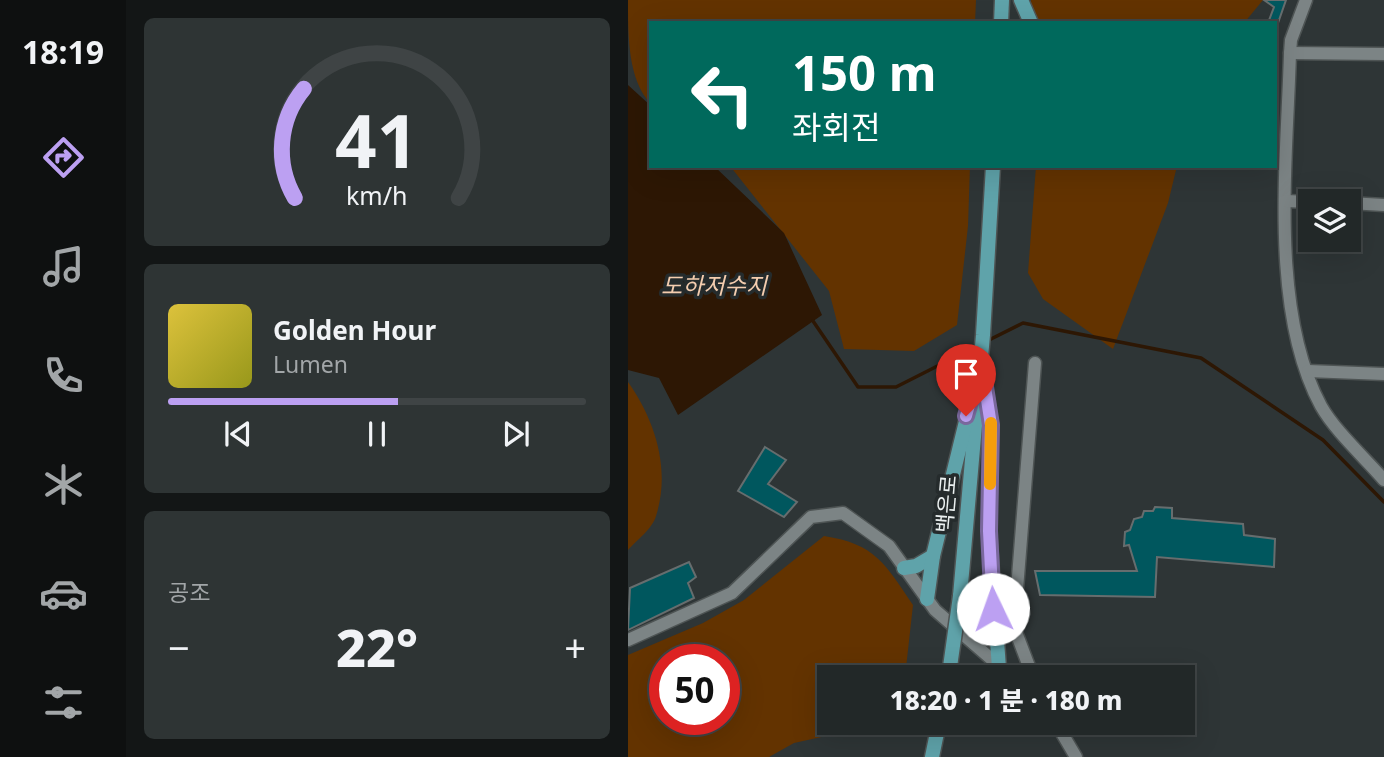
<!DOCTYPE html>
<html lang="ko">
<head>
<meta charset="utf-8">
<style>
  :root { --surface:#222828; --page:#2e3434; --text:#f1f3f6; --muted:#a2a6a8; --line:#3f4445; --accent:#bca0f2 }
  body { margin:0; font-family:"Noto Sans","Noto Sans KR",sans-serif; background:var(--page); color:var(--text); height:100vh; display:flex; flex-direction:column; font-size:26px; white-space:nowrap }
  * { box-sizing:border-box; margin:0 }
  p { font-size:23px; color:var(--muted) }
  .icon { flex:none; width:38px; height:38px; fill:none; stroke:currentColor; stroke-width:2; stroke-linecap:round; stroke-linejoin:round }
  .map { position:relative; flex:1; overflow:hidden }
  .details { display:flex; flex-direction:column; gap:18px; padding:18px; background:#131616; width:502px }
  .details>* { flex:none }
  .banner { position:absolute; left:21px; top:21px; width:628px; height:147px; border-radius:0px; box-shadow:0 7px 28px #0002,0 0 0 2px var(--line); background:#00695c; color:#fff; overflow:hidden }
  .tools { position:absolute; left:670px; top:189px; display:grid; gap:14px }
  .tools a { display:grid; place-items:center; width:63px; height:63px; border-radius:0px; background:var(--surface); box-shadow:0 7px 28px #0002,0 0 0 2px var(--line); font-size:35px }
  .speed { position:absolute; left:21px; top:644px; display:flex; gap:14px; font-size:35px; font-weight:700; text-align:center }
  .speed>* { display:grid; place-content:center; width:91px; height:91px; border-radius:50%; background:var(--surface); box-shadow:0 7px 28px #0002,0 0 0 2px var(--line); line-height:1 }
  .speed .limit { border:10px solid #d22; background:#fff; color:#111 }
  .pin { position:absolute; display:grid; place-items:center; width:60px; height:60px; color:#fff; margin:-72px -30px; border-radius:50% 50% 50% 0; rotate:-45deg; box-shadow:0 0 7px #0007 }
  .pin .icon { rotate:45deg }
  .me { position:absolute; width:77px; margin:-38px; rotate:357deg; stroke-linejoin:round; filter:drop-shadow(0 0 5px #0008) }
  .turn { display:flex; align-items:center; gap:24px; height:147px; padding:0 28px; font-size:32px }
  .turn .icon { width:91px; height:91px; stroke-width:2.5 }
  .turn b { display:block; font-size:49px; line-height:60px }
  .big { font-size:52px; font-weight:800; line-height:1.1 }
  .details .widget { flex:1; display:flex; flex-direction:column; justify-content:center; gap:10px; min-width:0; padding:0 24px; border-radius:10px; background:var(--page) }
  .details .dial { align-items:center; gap:0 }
  .dial svg { height:182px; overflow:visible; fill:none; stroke:var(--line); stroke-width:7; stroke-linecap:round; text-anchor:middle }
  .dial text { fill:var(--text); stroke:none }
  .song { display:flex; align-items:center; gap:21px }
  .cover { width:84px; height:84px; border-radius:10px; background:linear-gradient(135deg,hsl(50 70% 55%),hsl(60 70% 35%)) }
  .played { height:7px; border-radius:4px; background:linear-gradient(90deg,var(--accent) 55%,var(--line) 55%) }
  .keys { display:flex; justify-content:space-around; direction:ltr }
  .heat { display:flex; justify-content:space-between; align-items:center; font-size:38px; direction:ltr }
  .trip { position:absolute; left:189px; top:665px; width:378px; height:70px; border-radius:0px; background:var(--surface); box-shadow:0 7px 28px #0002,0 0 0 2px var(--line); font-weight:800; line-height:70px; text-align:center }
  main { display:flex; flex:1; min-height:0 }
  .dock { display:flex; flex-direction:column; width:126px; justify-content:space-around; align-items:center; background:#0e1010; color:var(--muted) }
  .dock .icon { width:49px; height:49px }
  .dock .active { color:var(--accent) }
  .dock b { font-size:32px; color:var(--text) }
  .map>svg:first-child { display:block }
  .green { fill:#633300; fill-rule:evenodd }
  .water { fill:#2d1704 }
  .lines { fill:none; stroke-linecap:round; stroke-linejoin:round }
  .stream { stroke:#2d1704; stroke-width:3.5 }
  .building { fill:#00575e; stroke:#666d6e; stroke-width:2 }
  .minor-casing { stroke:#4e5454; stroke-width:15 }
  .major-casing { stroke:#4e5454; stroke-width:17 }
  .minor { stroke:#7c8485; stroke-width:12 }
  .major { stroke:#5fa3aa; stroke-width:14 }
  .major-bridge-casing { stroke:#4e5454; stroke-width:17; stroke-linecap:butt }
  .major-bridge { stroke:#5fa3aa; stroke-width:14 }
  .route-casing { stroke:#7a689d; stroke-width:18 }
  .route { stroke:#bca0f2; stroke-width:12 }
  .slow { stroke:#f59e0b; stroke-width:12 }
  .labels { text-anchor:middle; stroke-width:7; stroke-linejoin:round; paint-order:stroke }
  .street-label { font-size:21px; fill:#ebf0f0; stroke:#252b2c }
  .water-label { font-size:23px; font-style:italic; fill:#f4cdaf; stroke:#252b2c }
</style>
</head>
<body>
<main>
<nav class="dock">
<b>18:19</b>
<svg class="icon active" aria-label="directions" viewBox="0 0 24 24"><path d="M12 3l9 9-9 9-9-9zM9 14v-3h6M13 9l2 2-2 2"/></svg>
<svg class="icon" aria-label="music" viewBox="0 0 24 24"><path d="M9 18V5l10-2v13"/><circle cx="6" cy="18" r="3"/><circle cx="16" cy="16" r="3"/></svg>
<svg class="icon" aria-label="phone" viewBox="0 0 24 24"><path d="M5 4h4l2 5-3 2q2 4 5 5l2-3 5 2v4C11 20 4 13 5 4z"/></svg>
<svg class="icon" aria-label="climate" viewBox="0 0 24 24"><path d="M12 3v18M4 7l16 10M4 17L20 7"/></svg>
<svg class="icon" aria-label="car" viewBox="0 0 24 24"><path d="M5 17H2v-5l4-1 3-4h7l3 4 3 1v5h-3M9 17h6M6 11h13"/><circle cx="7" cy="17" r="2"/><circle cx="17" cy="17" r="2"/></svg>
<svg class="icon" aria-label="filters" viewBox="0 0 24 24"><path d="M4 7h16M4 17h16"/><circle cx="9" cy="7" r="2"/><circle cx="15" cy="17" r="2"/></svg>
</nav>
<section class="details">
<div class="widget dial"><svg viewBox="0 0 100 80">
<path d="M14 69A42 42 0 1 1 86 69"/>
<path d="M14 69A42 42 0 0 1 18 21" stroke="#bca0f2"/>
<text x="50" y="56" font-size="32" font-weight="700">41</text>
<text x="50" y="72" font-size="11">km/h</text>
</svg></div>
<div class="widget">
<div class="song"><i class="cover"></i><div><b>Golden Hour</b><p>Lumen</p></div></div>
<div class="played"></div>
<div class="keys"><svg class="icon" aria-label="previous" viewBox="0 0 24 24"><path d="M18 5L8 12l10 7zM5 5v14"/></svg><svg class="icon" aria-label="pause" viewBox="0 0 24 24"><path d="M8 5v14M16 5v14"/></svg><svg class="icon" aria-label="next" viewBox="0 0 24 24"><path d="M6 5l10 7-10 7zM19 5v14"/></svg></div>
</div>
<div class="widget"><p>공조</p>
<div class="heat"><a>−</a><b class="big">22°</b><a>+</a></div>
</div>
</section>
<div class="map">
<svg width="756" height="757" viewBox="0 0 756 757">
  <rect width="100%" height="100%" fill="#2e3536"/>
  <g class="green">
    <path d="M0 0H348L347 23H23V104C0 80 0 37 0 0Z"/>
    <polygon points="403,0 635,0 616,23 404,22"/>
    <polygon points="102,166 342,166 340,226 329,325 286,351 216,349 201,291"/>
    <polygon points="408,166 549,166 540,203 485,349 415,299 400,273"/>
    <path d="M0 382C27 420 43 469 28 516 25 528 8 541 0 550Z"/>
    <path d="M196 536C248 544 257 564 285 605L277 677H201V723H239L230 729 166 743 141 757H0V655L75 623 116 600ZM37 660H96V719H37Z"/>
  </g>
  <polygon class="water" points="0,85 23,106 23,166 86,166 156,233 194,315 50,415 31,378 0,370"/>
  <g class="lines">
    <g class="stream">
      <polyline points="185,321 230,387 268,387 349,346"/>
      <polyline points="359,341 395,323 573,358 695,440 756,502"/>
    </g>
  </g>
  <g class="building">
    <polygon points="636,0 658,0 650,23 640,23 646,7"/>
    <polygon points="137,447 158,460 140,484 169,502 156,517 110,491"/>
    <polygon points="527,507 544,508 544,518 615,524 616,535 647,539 646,567 529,557 527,597 412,595 407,571 509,571 501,545 496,546 497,532 502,530 506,519 514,517 516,511 525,511"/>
    <polygon points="61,562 68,577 60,583 66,598 0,630 2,588"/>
  </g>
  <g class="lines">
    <defs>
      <g id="minor">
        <path d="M678 0 663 40 662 53C659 160 641 310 693 406 707 431 737 458 756 480"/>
        <polyline points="662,53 756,54"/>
        <polyline points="658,201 682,202"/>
        <polyline points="721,203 756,205"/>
        <polyline points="680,371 756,374"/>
        <polyline points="0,640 104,593 183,517 215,513 261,546 307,610 384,677"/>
        <polyline points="405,677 386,627 407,363"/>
        <polyline points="428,723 448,757"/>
      </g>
      <g id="major">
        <polyline points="393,0 403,23"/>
        <polyline points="373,23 374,0"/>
        <polyline points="356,381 363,425 361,531 371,668"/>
        <polyline points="276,568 288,566 305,556"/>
        <polyline points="332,596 355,335 365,166"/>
        <polyline points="299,599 305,556 343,401"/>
        <polyline points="304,757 311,723"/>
      </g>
    </defs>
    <use href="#minor" class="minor-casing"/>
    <use href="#major" class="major-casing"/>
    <use href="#minor" class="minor"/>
    <use href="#major" class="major"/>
    <defs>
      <polyline id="major-bridge" points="322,667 332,596"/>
    </defs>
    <use href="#major-bridge" class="major-bridge-casing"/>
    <use href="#major-bridge" class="major-bridge"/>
  </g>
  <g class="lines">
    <defs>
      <polyline id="route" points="338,416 353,362 363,425 361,531 365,609"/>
    </defs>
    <use href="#route" class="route-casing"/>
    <use href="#route" class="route"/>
    <polyline class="slow" points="362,484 363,423"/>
  </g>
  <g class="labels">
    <g class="street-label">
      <text transform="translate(319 504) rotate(-85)" y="7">백은로</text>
    </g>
    <g class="water-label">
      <text x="86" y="294">도하저수지</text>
    </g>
  </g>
</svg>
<div class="tools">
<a><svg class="icon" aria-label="layers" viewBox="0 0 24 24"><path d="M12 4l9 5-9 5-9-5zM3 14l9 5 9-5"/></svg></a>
</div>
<div class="speed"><div class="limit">50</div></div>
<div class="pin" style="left:338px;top:416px;background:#d93025"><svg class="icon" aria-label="arrive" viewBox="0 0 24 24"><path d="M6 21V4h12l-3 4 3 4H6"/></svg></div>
<svg class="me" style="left:365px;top:609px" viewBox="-20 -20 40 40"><circle r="19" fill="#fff"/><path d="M0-13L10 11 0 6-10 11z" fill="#bca0f2"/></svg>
<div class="trip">18:20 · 1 분 · 180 m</div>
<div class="banner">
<div class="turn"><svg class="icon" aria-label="left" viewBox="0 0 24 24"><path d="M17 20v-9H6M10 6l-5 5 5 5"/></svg><div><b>150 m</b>좌회전</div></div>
</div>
</div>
</main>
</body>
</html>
